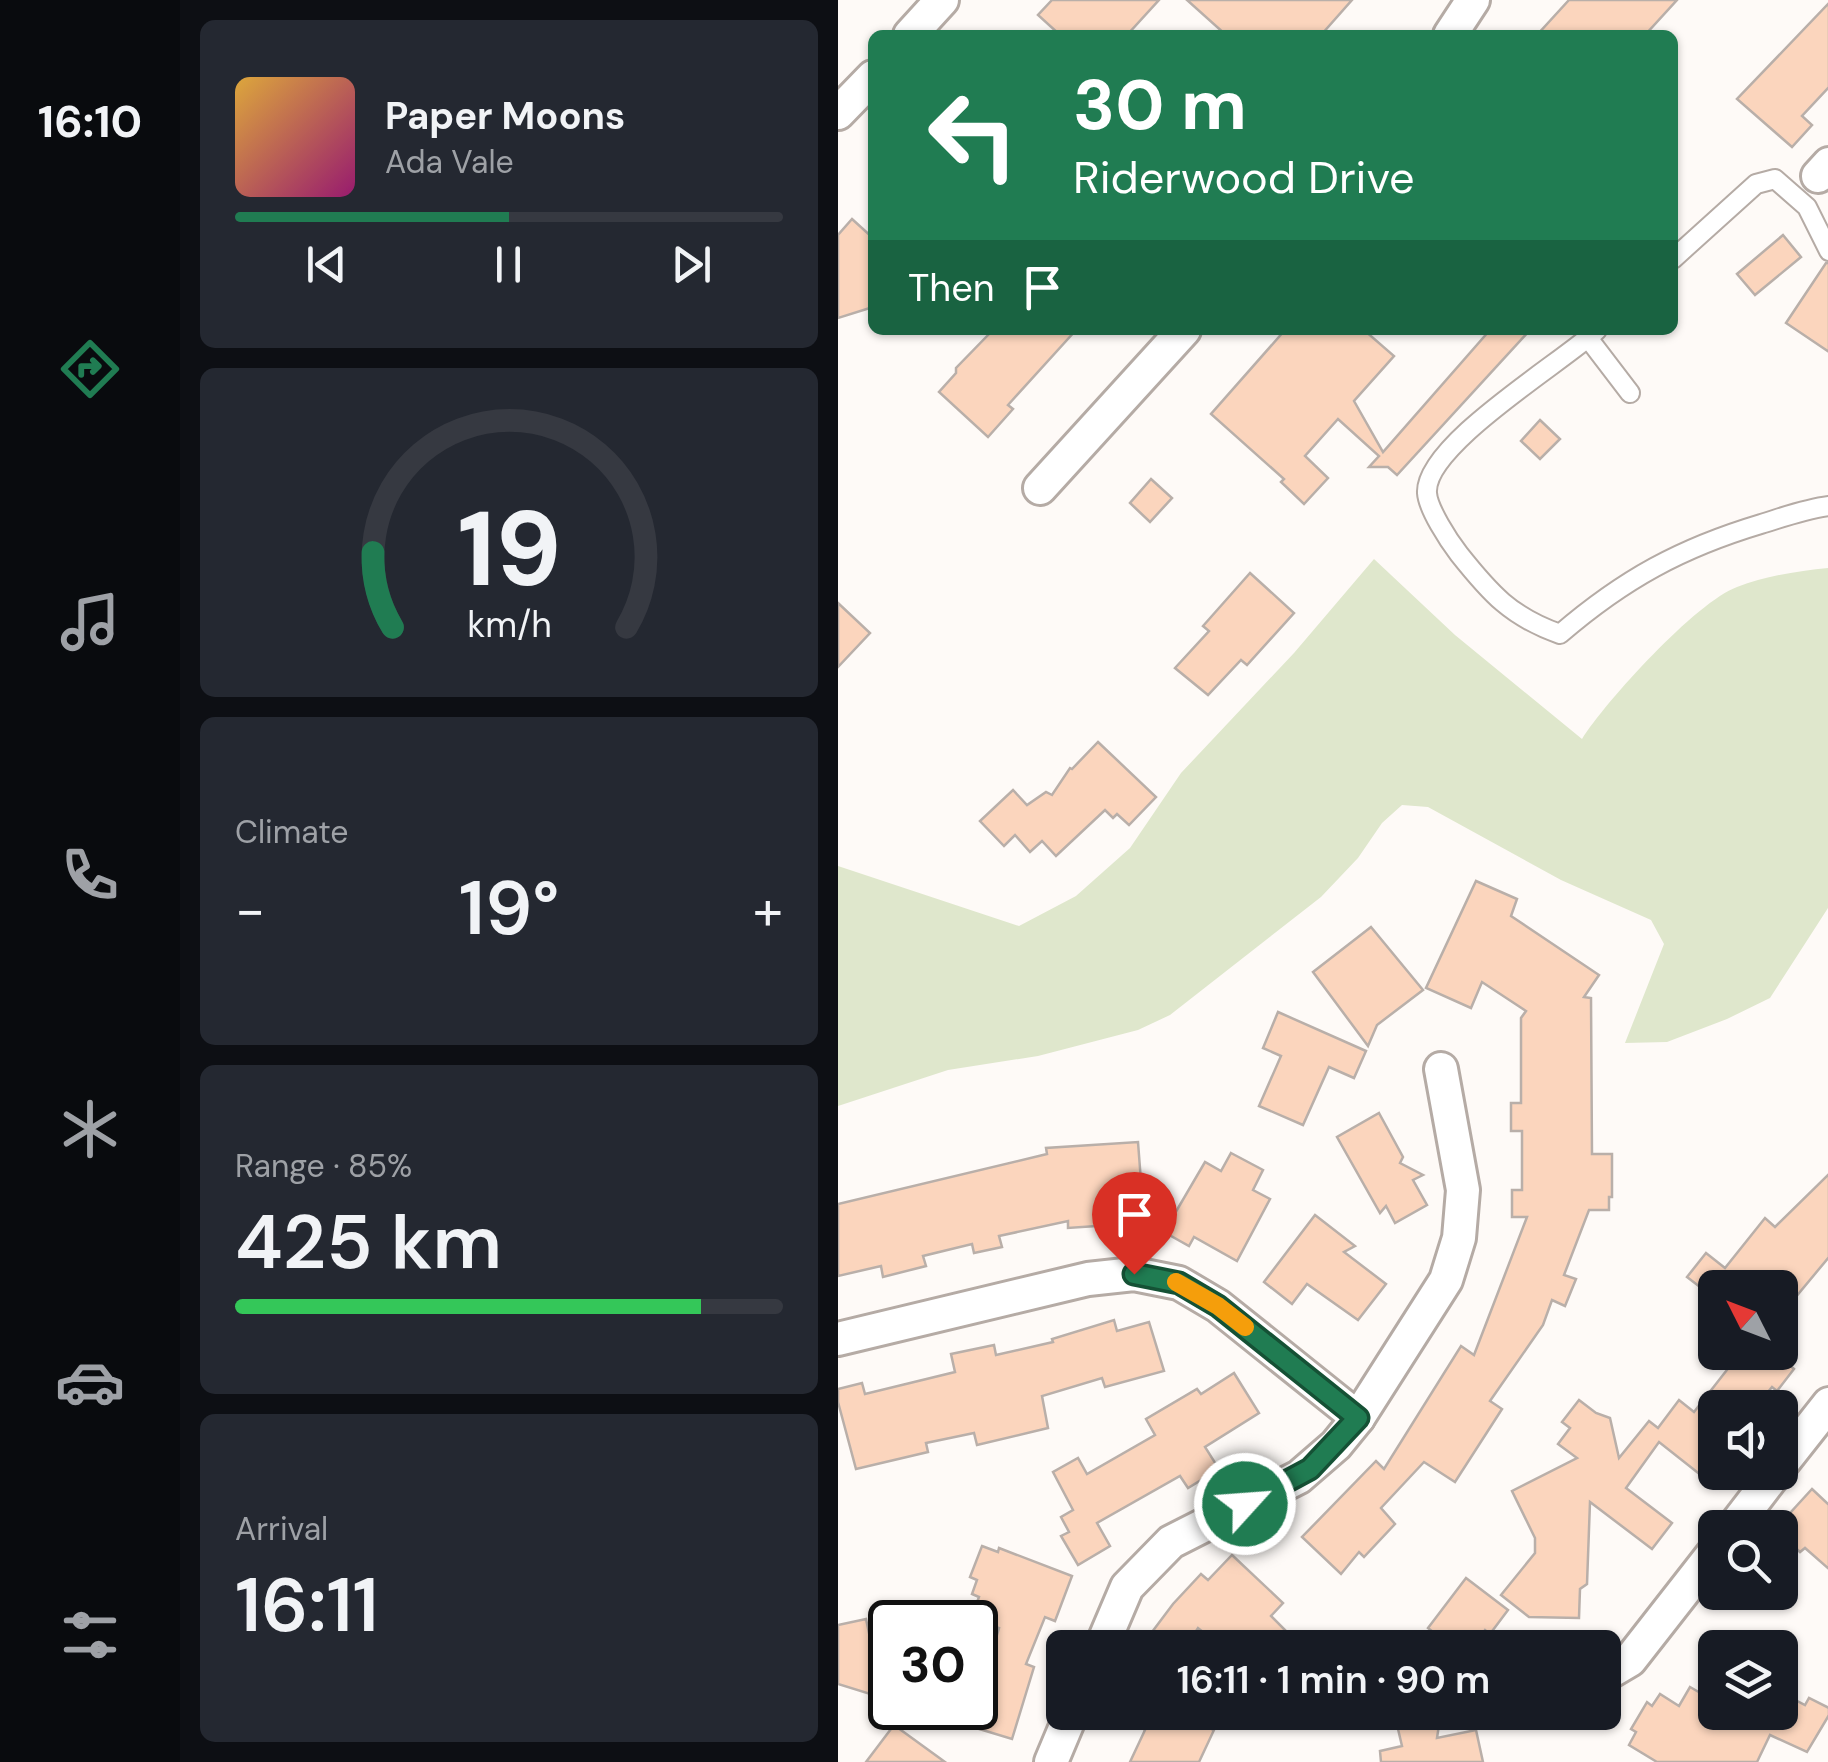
<!DOCTYPE html>
<html lang="en">
<head>
<meta charset="utf-8">
<style>
  :root { --surface:#171b24; --page:#242831; --text:#f1f3f6; --muted:#9ea1a6; --line:#363941; --accent:#207c52 }
  body { margin:0; font-family:"DM Sans",sans-serif; background:var(--page); color:var(--text); height:100vh; display:flex; flex-direction:column; font-size:38px; white-space:nowrap }
  * { box-sizing:border-box; margin:0 }
  p { font-size:32px; color:var(--muted) }
  .icon { flex:none; width:55px; height:55px; fill:none; stroke:currentColor; stroke-width:2; stroke-linecap:round; stroke-linejoin:round }
  .map { position:relative; flex:1; overflow:hidden }
  .side { display:flex; flex-direction:column; gap:20px; padding:20px; background:#0d0f14; width:658px }
  .side>* { flex:none }
  .banner { position:absolute; left:30px; top:30px; width:810px; height:305px; border-radius:15px; box-shadow:0 2px 8px #0004; background:#207c52; color:#fff; overflow:hidden }
  .needle { width:65px; rotate:312deg }
  .controls { position:absolute; left:860px; top:1270px; display:grid; gap:20px }
  .controls a { display:grid; place-items:center; width:100px; height:100px; border-radius:15px; background:var(--surface); box-shadow:0 2px 8px #0004; font-size:50px }
  .speed { position:absolute; left:30px; top:1600px; display:flex; gap:20px; font-size:50px; font-weight:700; text-align:center }
  .speed>* { display:grid; place-content:center; width:130px; height:130px; border-radius:50%; background:var(--surface); box-shadow:0 2px 8px #0004; line-height:1 }
  .speed .limit { border:5px solid #111; border-radius:15px; background:#fff; color:#111 }
  .pin { position:absolute; display:grid; place-items:center; width:85px; height:85px; color:#fff; margin:-102px -42px; border-radius:50% 50% 50% 0; rotate:-45deg; box-shadow:0 0 10px #0007 }
  .pin .icon { rotate:45deg }
  .me { position:absolute; width:110px; margin:-55px; rotate:64deg; stroke-linejoin:round; filter:drop-shadow(0 0 8px #0008) }
  .turn { display:flex; align-items:center; gap:35px; height:210px; padding:0 40px; font-size:45px }
  .turn .icon { width:130px; height:130px; stroke-width:2.5 }
  .turn b { display:block; font-size:70px; line-height:85px }
  .then { display:flex; align-items:center; height:95px; padding:0 40px; background:#0003; gap:20px; font-size:38px }
  .big { font-size:75px; font-weight:600; line-height:1.1 }
  .side .tile { flex:1; display:flex; flex-direction:column; justify-content:center; gap:15px; min-width:0; padding:0 35px; border-radius:15px; background:var(--page) }
  .side .dial { align-items:center; gap:0 }
  .dial svg { height:260px; overflow:visible; fill:none; stroke:var(--line); stroke-width:7; stroke-linecap:round; text-anchor:middle }
  .dial text { fill:var(--text); stroke:none }
  .song { display:flex; align-items:center; gap:30px }
  .cover { width:120px; height:120px; border-radius:15px; background:linear-gradient(135deg,hsl(40 70% 55%),hsl(320 70% 35%)) }
  .played { height:10px; border-radius:5px; background:linear-gradient(90deg,var(--accent) 50%,var(--line) 50%) }
  .keys { display:flex; justify-content:space-around; direction:ltr }
  .heat { display:flex; justify-content:space-between; align-items:center; font-size:55px; direction:ltr }
  .charge { height:15px; border-radius:8px; background:linear-gradient(90deg,#34c759 85%,var(--line) 0) }
  .trip { position:absolute; left:208px; top:1630px; width:575px; height:100px; border-radius:15px; background:var(--surface); box-shadow:0 2px 8px #0004; font-weight:600; line-height:100px; text-align:center }
  main { display:flex; flex:1; min-height:0 }
  .menu { display:flex; flex-direction:column; width:180px; justify-content:space-around; align-items:center; background:#090b0e; color:var(--muted) }
  .menu .icon { width:70px; height:70px }
  .menu .selected { color:var(--accent) }
  .menu b { font-size:45px; color:var(--text) }
  .map>svg:first-child { display:block }
  .green { fill:#dfe7cc }
  .building { fill:#fbd5bd; stroke:#b9afa9; stroke-width:2.5 }
  .lines { fill:none; stroke-linecap:round; stroke-linejoin:round }
  .service-casing { stroke:#b5aba5; stroke-width:22 }
  .minor-casing { stroke:#b5aba5; stroke-width:38 }
  .service { stroke:#fff; stroke-width:18 }
  .minor { stroke:#fff; stroke-width:32 }
  .route-casing { stroke:#155135; stroke-width:25 }
  .route { stroke:#207c52; stroke-width:18 }
  .slow { stroke:#f59e0b; stroke-width:18 }
</style>
</head>
<body>
<main>
<nav class="menu">
<b>16:10</b>
<svg class="icon selected" aria-label="directions" viewBox="0 0 24 24"><path d="M12 3l9 9-9 9-9-9zM9 14v-3h6M13 9l2 2-2 2"/></svg>
<svg class="icon" aria-label="music" viewBox="0 0 24 24"><path d="M9 18V5l10-2v13"/><circle cx="6" cy="18" r="3"/><circle cx="16" cy="16" r="3"/></svg>
<svg class="icon" aria-label="phone" viewBox="0 0 24 24"><path d="M5 4h4l2 5-3 2q2 4 5 5l2-3 5 2v4C11 20 4 13 5 4z"/></svg>
<svg class="icon" aria-label="climate" viewBox="0 0 24 24"><path d="M12 3v18M4 7l16 10M4 17L20 7"/></svg>
<svg class="icon" aria-label="car" viewBox="0 0 24 24"><path d="M5 17H2v-5l4-1 3-4h7l3 4 3 1v5h-3M9 17h6M6 11h13"/><circle cx="7" cy="17" r="2"/><circle cx="17" cy="17" r="2"/></svg>
<svg class="icon" aria-label="filters" viewBox="0 0 24 24"><path d="M4 7h16M4 17h16"/><circle cx="9" cy="7" r="2"/><circle cx="15" cy="17" r="2"/></svg>
</nav>
<section class="side">
<div class="tile">
<div class="song"><i class="cover"></i><div><b>Paper Moons</b><p>Ada Vale</p></div></div>
<div class="played"></div>
<div class="keys"><svg class="icon" aria-label="previous" viewBox="0 0 24 24"><path d="M18 5L8 12l10 7zM5 5v14"/></svg><svg class="icon" aria-label="pause" viewBox="0 0 24 24"><path d="M8 5v14M16 5v14"/></svg><svg class="icon" aria-label="next" viewBox="0 0 24 24"><path d="M6 5l10 7-10 7zM19 5v14"/></svg></div>
</div>
<div class="tile dial"><svg viewBox="0 0 100 80">
<path d="M14 69A42 42 0 1 1 86 69"/>
<path d="M14 69A42 42 0 0 1 8 46" stroke="#207c52"/>
<text x="50" y="56" font-size="32" font-weight="700">19</text>
<text x="50" y="72" font-size="11">km/h</text>
</svg></div>
<div class="tile"><p>Climate</p>
<div class="heat"><a>−</a><b class="big">19°</b><a>+</a></div>
</div>
<div class="tile"><p>Range · 85%</p><b class="big">425 km</b><div class="charge"></div></div>
<div class="tile"><p>Arrival</p><b class="big">16:11</b></div>
</section>
<div class="map">
<svg width="991" height="1762" viewBox="0 0 991 1762">
  <rect width="100%" height="100%" fill="#fefaf7"/>
  <path class="green" d="M536 559 617 635 744 739C768 701 858 602 899 587 927 576 960 571 990 568V908L932 998 889 1019 829 1042 787 1043 826 944 813 920 723 880 590 807 564 805 544 823 520 858 483 897 332 1015 300 1030 200 1056 110 1070 0 1106V866L181 926 238 896 292 848 343 773 456 653Z"/>
  <g class="building">
    <polygon points="214,0 321,0 289,35 222,35 200,15"/>
    <polygon points="349,0 514,0 483,35 388,35"/>
    <polygon points="731,0 839,0 807,35 699,35"/>
    <polygon points="991,3 991,87 964,116 974,125 954,147 899,99"/>
    <polygon points="14,219 35,238 35,307 0,318 0,235"/>
    <polygon points="945,235 963,257 917,295 899,274"/>
    <polygon points="988,263 991,263 991,352 948,323"/>
    <polygon points="155,330 238,330 170,405 175,409 150,437 101,392 118,373 118,368"/>
    <polygon points="447,330 526,330 556,356 516,401 545,452 652,330 692,330 559,475 550,467 531,467 541,456 500,419 467,456 490,478 466,504 443,482 446,479 373,414"/>
    <polygon points="702,420 722,439 702,459 683,441"/>
    <polygon points="313,479 334,498 312,522 292,503"/>
    <polygon points="412,573 456,613 409,665 403,660 370,695 337,668 371,631 365,626"/>
    <polygon points="0,603 32,633 0,667"/>
    <polygon points="260,742 318,797 291,825 279,814 275,818 267,810 218,856 204,841 192,852 177,835 166,846 142,821 175,790 189,805 208,792 214,795 232,768 234,769"/>
    <polygon points="638,881 679,899 673,916 761,975 746,997 753,998 754,1154 774,1154 774,1197 771,1197 771,1210 751,1210 726,1275 738,1279 727,1306 714,1300 705,1325 652,1401 664,1409 617,1482 586,1462 543,1508 557,1524 526,1557 521,1552 503,1574 464,1537 538,1461 546,1469 623,1346 636,1355 689,1217 674,1217 674,1190 684,1190 684,1131 673,1131 673,1103 683,1103 683,1018 688,1011 644,982 633,1008 588,988"/>
    <polygon points="533,927 585,990 539,1025 530,1046 475,972"/>
    <polygon points="440,1012 528,1051 516,1078 491,1067 465,1125 421,1106 443,1056 425,1048"/>
    <polygon points="541,1113 565,1157 562,1163 585,1175 575,1180 589,1205 557,1223 548,1206 542,1213 499,1137"/>
    <polygon points="300,1142 306,1221 271,1201 273,1225 230,1228 230,1221 161,1236 164,1247 136,1253 134,1244 85,1256 88,1266 45,1277 43,1266 0,1276 0,1204 209,1154 208,1148"/>
    <polygon points="393,1153 425,1170 415,1190 432,1199 399,1261 356,1237 351,1246 326,1232 367,1162 383,1171"/>
    <polygon points="991,1174 991,1257 942,1316 942,1288 878,1288 875,1297 849,1277 868,1253 887,1268 927,1218 937,1227"/>
    <polygon points="477,1215 517,1246 506,1252 548,1284 520,1320 469,1284 454,1304 426,1282"/>
    <polygon points="276,1320 279,1331 311,1322 326,1371 267,1387 264,1378 204,1396 210,1428 139,1445 136,1433 88,1443 90,1452 18,1469 0,1402 0,1389 24,1383 27,1394 117,1372 113,1354 156,1345 158,1355 215,1342 214,1339"/>
    <polygon points="903,1352 937,1352 956,1369 939,1391 934,1387 917,1408 878,1408 878,1459 864,1476 821,1442 788,1488 834,1523 814,1549 752,1502 749,1584 742,1589 741,1618 691,1617 663,1595 697,1553 697,1538 674,1491 739,1458 720,1444 732,1428 724,1422 741,1400 758,1413 772,1418 781,1458 811,1421 820,1428 841,1400 856,1412"/>
    <polygon points="396,1373 421,1413 367,1447 381,1469 350,1488 342,1476 259,1523 272,1546 240,1565 223,1536 231,1532 223,1517 235,1510 215,1472 240,1458 249,1474 317,1435 308,1419 359,1389 363,1394"/>
    <polygon points="974,1489 991,1505 991,1569 967,1548 962,1552 942,1534 942,1524"/>
    <polygon points="144,1546 160,1552 161,1548 234,1576 217,1621 207,1617 188,1664 196,1667 174,1739 138,1728 138,1673 147,1676 161,1628 133,1618 141,1597 134,1594 139,1580 132,1577"/>
    <polygon points="394,1555 445,1603 433,1616 450,1633 436,1648 385,1648 360,1628 347,1648 302,1648 335,1604 363,1574 370,1580"/>
    <polygon points="628,1578 670,1610 652,1634 647,1630 635,1648 615,1648 590,1628"/>
    <polygon points="28,1619 45,1698 0,1684 0,1625"/>
    <polygon points="852,1687 878,1702 878,1712 942,1712 942,1692 967,1705 971,1698 991,1708 991,1715 969,1752 932,1735 919,1762 819,1762 791,1745 798,1732 793,1729 809,1702 814,1706 822,1694 841,1706"/>
    <polygon points="278,1712 365,1712 360,1723 376,1730 361,1762 292,1762 307,1730"/>
    <polygon points="556,1712 603,1712 599,1738 638,1730 645,1762 543,1762 542,1751 564,1746"/>
    <polygon points="56,1725 107,1762 28,1762"/>
  </g>
  <g class="lines">
    <defs>
      <g id="service">
        <polyline points="835,259 918,184 937,179 969,207 991,251"/>
        <path d="M759 330C725 362 586 445 589 493 590 509 611 541 621 554 652 593 673 617 722 634 786 579 843 548 923 524 946 517 967 509 991 506"/>
        <polyline points="750,338 792,393"/>
      </g>
      <g id="minor">
        <polyline points="72,35 104,0"/>
        <polyline points="612,35 635,0"/>
        <polyline points="0,113 35,77"/>
        <polyline points="980,176 991,164"/>
        <polyline points="202,488 346,330"/>
        <polyline points="0,1339 250,1279 296,1274 341,1283 380,1306 520,1418"/>
        <polyline points="942,1466 991,1404"/>
        <polyline points="895,1528 938,1472"/>
        <polyline points="263,1648 289,1587 333,1542 461,1477 498,1445 520,1418 608,1280 621,1238 625,1190 603,1069"/>
        <polyline points="765,1676 792,1660 878,1550"/>
        <polyline points="213,1762 234,1712"/>
      </g>
    </defs>
    <use href="#service" class="service-casing"/>
    <use href="#minor" class="minor-casing"/>
    <use href="#service" class="service"/>
    <use href="#minor" class="minor"/>
  </g>
  <g class="lines">
    <defs>
      <polyline id="route" points="296,1274 341,1283 380,1306 520,1418 472,1469 407,1504"/>
    </defs>
    <use href="#route" class="route-casing"/>
    <use href="#route" class="route"/>
    <polyline class="slow" points="338,1282 380,1306 407,1327"/>
  </g>
</svg>
<div class="controls">
<a><svg class="needle" viewBox="-14 -14 28 28"><path d="M0-13l5 13h-10z" fill="#e53935"/><path d="M0 13l5-13h-10z" fill="#9ea1a6"/></svg></a>
<a><svg class="icon" aria-label="sound" viewBox="0 0 24 24"><path d="M4 9h4l5-4v14l-5-4H4zM17 9q2 3 0 6"/></svg></a>
<a><svg class="icon" aria-label="search" viewBox="0 0 24 24"><circle cx="10" cy="10" r="6"/><path d="M15 15l6 6"/></svg></a>
<a><svg class="icon" aria-label="layers" viewBox="0 0 24 24"><path d="M12 4l9 5-9 5-9-5zM3 14l9 5 9-5"/></svg></a>
</div>
<div class="speed"><div class="limit">30</div></div>
<div class="pin" style="left:296px;top:1274px;background:#d93025"><svg class="icon" aria-label="arrive" viewBox="0 0 24 24"><path d="M6 21V4h12l-3 4 3 4H6"/></svg></div>
<svg class="me" style="left:407px;top:1504px" viewBox="-20 -20 40 40"><circle r="17" fill="#207c52" stroke="#fff" stroke-width="3"/><path d="M0-11L8 9 0 5-8 9z" fill="#fff"/></svg>
<div class="trip">16:11 · 1 min · 90 m</div>
<div class="banner">
<div class="turn"><svg class="icon" aria-label="left" viewBox="0 0 24 24"><path d="M17 20v-9H6M10 6l-5 5 5 5"/></svg><div><b>30 m</b>Riderwood Drive</div></div>
<div class="then">Then<svg class="icon" aria-label="arrive" viewBox="0 0 24 24"><path d="M6 21V4h12l-3 4 3 4H6"/></svg></div>
</div>
</div>
</main>
</body>
</html>
